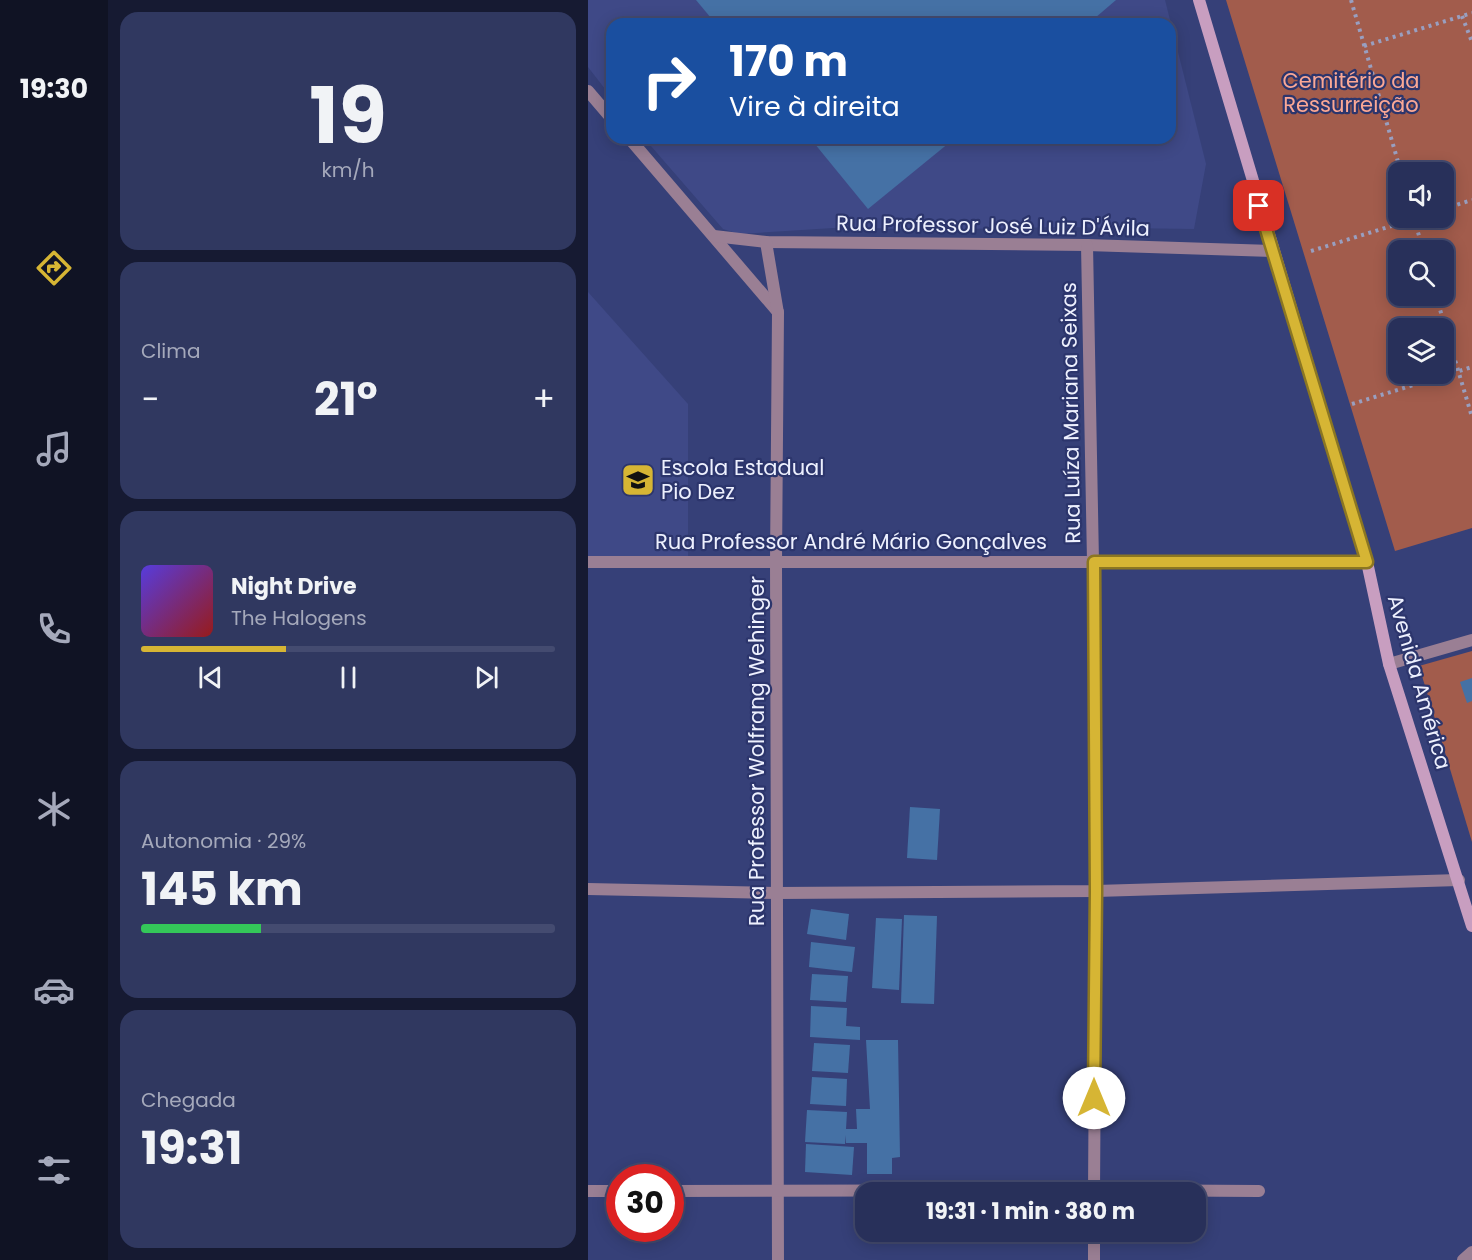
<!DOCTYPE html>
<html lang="pt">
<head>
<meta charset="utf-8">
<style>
  :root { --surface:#28305a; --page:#303860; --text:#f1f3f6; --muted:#a5a9bb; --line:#444b70; --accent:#d6b534 }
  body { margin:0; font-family:Poppins,sans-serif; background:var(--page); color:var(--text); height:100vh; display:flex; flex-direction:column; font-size:22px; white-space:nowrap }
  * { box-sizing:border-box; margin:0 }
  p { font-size:20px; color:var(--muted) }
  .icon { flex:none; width:33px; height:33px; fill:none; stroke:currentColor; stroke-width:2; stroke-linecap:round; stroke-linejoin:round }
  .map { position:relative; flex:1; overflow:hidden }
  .details { display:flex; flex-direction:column; gap:12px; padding:12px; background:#161a32; width:480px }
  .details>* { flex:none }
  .guide { position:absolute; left:18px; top:18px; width:570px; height:126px; border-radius:18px; box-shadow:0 3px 15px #0003,0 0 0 2px var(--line); background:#1a4fa0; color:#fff; overflow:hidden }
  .tools { position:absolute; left:800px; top:162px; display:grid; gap:12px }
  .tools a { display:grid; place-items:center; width:66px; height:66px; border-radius:12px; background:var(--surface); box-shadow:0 3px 15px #0003,0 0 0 2px var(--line); font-size:30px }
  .speed { position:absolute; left:18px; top:1164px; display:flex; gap:12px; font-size:30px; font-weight:700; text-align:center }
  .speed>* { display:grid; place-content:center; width:78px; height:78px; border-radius:50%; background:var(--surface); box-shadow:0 3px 15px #0003,0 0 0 2px var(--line); line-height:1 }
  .speed .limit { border:9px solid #d22; background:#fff; color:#111 }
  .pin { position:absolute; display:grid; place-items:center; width:51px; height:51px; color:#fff; margin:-26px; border-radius:12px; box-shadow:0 3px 9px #0006 }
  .me { position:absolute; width:66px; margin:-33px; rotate:0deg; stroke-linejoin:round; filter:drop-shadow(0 0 4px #0008) }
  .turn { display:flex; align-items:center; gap:21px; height:126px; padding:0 24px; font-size:27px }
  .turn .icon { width:78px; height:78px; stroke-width:2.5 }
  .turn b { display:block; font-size:42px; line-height:51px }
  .big { font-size:45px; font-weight:700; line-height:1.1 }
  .details .widget { flex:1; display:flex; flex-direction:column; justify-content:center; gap:9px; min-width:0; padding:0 21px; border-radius:18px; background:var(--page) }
  .details .dial { align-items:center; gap:0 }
  .dial b { font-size:78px; line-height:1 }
  .song { display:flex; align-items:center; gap:18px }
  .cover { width:72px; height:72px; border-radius:9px; background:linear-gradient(135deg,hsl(250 70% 55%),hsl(0 70% 35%)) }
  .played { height:6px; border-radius:3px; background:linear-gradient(90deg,var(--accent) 35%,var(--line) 35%) }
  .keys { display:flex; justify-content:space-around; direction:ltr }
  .heat { display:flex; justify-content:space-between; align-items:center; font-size:33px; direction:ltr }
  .charge { height:9px; border-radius:4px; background:linear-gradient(90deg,#34c759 29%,var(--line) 0) }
  .trip { position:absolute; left:267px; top:1182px; width:351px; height:60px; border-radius:18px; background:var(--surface); box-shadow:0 3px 15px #0003,0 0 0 2px var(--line); font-weight:700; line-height:60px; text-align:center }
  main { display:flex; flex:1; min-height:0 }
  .tab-bar { display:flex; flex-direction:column; width:108px; justify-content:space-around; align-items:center; background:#101324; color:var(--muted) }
  .tab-bar .icon { width:42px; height:42px }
  .tab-bar .active { color:var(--accent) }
  .tab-bar b { font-size:27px; color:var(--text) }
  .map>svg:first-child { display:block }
  .built { fill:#3f4987 }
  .green { fill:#a25c4c; fill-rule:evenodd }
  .building { fill:#4571a5 }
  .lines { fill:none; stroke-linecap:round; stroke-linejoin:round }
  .path { stroke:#999fc0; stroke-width:4; stroke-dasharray:3 4.5; stroke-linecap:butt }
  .lane { stroke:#9a7f94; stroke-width:12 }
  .street { stroke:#9a7f94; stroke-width:12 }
  .secondary { stroke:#c89ec0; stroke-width:12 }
  .route-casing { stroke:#8b7622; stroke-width:15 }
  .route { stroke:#d6b534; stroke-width:10 }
  .labels { text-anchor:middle; stroke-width:4.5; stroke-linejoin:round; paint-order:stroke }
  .park-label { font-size:21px; fill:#fba895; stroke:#2c356c }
  .street-label { font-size:21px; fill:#edf0fe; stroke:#2c356c }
  .poi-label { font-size:21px; fill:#edf0fe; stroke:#2c356c; text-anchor:start }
</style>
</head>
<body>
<main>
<nav class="tab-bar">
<b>19:30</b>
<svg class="icon active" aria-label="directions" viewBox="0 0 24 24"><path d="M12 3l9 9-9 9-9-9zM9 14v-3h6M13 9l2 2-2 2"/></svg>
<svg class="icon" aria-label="music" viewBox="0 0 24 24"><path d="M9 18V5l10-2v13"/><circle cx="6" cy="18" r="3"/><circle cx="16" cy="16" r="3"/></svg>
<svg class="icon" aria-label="phone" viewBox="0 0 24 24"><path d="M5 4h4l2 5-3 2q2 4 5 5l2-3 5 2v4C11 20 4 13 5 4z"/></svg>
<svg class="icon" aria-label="climate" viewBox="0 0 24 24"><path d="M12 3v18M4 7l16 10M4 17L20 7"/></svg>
<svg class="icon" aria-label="car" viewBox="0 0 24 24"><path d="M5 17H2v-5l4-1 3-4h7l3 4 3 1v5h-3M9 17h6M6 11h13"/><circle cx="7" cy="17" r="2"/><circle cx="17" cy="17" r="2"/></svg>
<svg class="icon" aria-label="filters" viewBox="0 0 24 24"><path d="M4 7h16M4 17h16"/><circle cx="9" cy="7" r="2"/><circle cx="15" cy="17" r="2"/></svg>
</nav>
<section class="details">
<div class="widget dial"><b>19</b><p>km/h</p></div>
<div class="widget"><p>Clima</p>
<div class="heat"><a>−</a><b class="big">21°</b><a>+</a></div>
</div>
<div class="widget">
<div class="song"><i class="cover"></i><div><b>Night Drive</b><p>The Halogens</p></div></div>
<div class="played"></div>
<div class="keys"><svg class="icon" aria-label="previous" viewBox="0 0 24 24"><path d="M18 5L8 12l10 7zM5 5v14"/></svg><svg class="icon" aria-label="pause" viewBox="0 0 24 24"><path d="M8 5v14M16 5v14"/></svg><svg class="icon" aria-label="next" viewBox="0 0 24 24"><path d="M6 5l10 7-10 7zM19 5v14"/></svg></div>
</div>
<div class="widget"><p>Autonomia · 29%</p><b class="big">145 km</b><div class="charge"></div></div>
<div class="widget"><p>Chegada</p><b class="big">19:31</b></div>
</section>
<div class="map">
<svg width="884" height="1260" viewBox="0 0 884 1260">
  <rect width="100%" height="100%" fill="#364078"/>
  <g class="built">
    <polygon points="0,0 577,0 618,164 606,229 469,227 335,230 261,227 151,234 135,229 56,138 582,138 582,24 24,24 24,98 0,67"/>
    <polygon points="0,292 100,404 100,557 0,556"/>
  </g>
  <g class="green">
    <path d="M638 0H884V528L807 551ZM810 172H855V218H810ZM810 250H855V296H810ZM810 328H855V374H810Z"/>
    <polygon points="884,651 884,842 831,666"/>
  </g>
  <g class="building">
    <polygon points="108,0 528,0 500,24 128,24"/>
    <polygon points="222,138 367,138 280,209"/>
    <polygon points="884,678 884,701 879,703 872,682"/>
    <polygon points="322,807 352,809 349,860 319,858"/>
    <polygon points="223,909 261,914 258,940 219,934"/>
    <polygon points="316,915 349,916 346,1004 313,1003"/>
    <polygon points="288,918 314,919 311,990 284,988"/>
    <polygon points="223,942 267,947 264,972 221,967"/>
    <polygon points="224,974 260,976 258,1002 222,1000"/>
    <polygon points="223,1006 259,1008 258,1026 272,1027 272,1040 222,1037"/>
    <polygon points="278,1040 310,1040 312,1157 304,1158 304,1174 279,1174 279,1143 258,1143 258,1135 257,1144 217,1142 219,1110 259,1112 258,1129 269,1129 268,1109 282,1109"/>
    <polygon points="226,1043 262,1045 260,1073 224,1071"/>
    <polygon points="224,1077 259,1079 258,1106 222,1104"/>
    <polygon points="218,1144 266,1147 264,1175 217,1172"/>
  </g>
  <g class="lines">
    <g class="path">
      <polyline points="763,0 813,172"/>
      <polyline points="874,16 884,42"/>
      <polyline points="776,46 884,13"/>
      <polyline points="855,209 884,200"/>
      <polyline points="826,218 835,250"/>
      <polyline points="723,251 829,218"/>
      <polyline points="848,296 884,417"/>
      <polyline points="764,404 884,367"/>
    </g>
    <polyline class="lane" points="875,1260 884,1252"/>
    <g class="street">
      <polyline points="0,91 24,119"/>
      <polyline points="41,138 190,312"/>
      <polyline points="126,236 178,242 499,245 685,251"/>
      <polyline points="178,242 190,313 188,562 190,1260"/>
      <polyline points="499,245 505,562 508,891 506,1192"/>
      <polyline points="0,562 779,562"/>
      <polyline points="801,664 884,640"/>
      <polyline points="0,889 189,893 508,891 871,880"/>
      <polyline points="0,1191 32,1191"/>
      <polyline points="82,1191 506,1190 671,1191"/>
      <polyline points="506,1232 506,1260"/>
    </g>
    <polyline class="secondary" points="611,0 779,562 801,664 884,926"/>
  </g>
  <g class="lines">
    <defs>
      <polyline id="route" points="506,1098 508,891 506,562 779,562 671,206"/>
    </defs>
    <use href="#route" class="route-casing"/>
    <use href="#route" class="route"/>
  </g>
  <defs>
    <symbol id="school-square" viewBox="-11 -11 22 22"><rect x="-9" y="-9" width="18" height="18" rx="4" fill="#d6b534" stroke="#2c356c"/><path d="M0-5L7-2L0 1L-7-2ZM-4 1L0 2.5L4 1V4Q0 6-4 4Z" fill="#111"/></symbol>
  </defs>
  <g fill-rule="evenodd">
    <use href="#school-square" x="31" y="461" width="38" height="38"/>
  </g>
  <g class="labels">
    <g class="park-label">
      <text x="763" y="88">Cemitério da<tspan x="763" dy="24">Ressurreição</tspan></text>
    </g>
    <g class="street-label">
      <text transform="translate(405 226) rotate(1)" y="7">Rua Professor José Luiz D'Ávila</text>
      <text transform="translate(483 413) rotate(-91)" y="7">Rua Luíza Mariana Seixas</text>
      <text x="263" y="549">Rua Professor André Mário Gonçalves</text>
      <text transform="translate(831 682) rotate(74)" y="7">Avenida América</text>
      <text transform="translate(169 751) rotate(-90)" y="7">Rua Professor Wolfrang Wehinger</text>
    </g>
    <g class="poi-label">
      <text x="73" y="475">Escola Estadual<tspan x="73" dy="24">Pio Dez</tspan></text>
    </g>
  </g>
</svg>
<div class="tools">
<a><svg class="icon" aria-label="sound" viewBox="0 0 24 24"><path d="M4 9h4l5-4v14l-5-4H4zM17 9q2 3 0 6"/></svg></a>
<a><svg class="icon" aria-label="search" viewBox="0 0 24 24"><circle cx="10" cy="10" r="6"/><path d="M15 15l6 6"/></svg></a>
<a><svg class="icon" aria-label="layers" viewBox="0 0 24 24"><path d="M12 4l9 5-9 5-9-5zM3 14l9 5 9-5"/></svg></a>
</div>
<div class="speed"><div class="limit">30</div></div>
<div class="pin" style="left:671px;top:206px;background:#d93025"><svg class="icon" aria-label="arrive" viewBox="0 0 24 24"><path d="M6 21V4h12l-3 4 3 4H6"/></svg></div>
<svg class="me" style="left:506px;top:1098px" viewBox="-20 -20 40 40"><circle r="19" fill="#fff"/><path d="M0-13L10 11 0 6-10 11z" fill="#d6b534"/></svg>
<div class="trip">19:31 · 1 min · 380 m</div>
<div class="guide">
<div class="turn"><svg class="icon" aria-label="right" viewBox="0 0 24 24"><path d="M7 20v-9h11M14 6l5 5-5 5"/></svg><div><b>170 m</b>Vire à direita</div></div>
</div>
</div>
</main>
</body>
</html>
